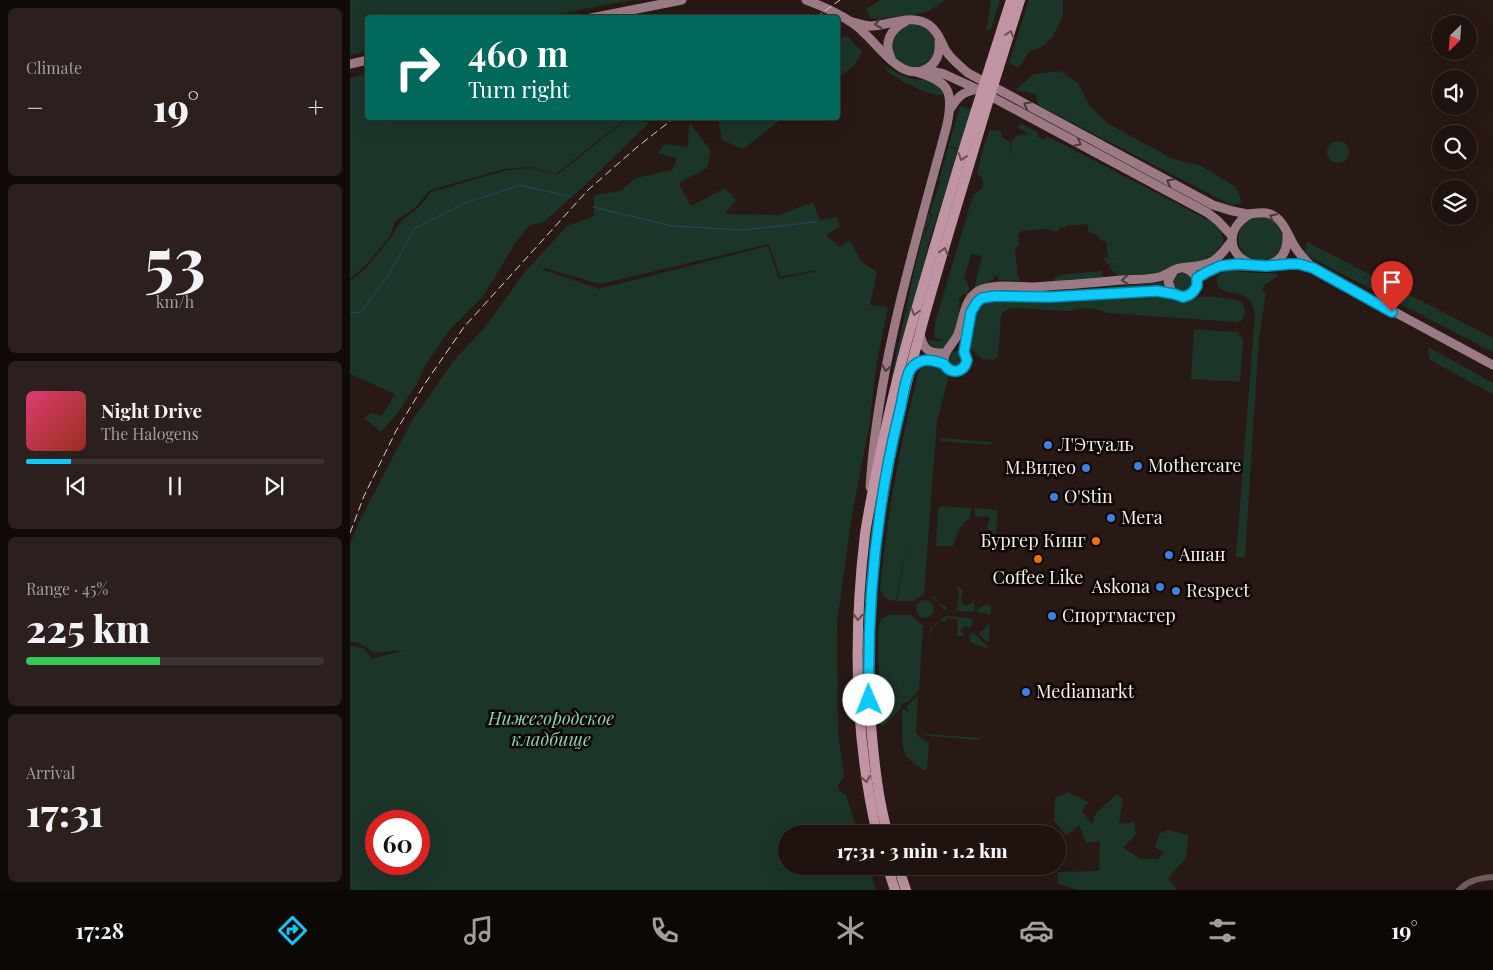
<!DOCTYPE html>
<html lang="en">
<head>
<meta charset="utf-8">
<style>
  :root { --surface:#1e130f; --page:#2b201d; --text:#f1f3f6; --muted:#a19e9e; --line:#3c322f; --accent:#0ecafa }
  body { margin:0; font-family:"Playfair Display",serif; background:var(--page); color:var(--text); height:100vh; display:flex; flex-direction:column; font-size:19px; white-space:nowrap }
  * { box-sizing:border-box; margin:0 }
  p { font-size:16px; color:var(--muted) }
  .icon { flex:none; width:28px; height:28px; fill:none; stroke:currentColor; stroke-width:2; stroke-linecap:round; stroke-linejoin:round }
  .map { position:relative; flex:1; overflow:hidden }
  .sheet { display:flex; flex-direction:column; gap:8px; padding:8px; background:#100a08; width:350px }
  .sheet>* { flex:none }
  .hud { position:absolute; left:15px; top:15px; width:475px; height:105px; border-radius:5px; box-shadow:0 5px 20px #0002,0 0 0 1px var(--line); background:#00695c; color:#fff; overflow:hidden }
  .needle { width:32px; rotate:205deg }
  .buttons { position:absolute; left:1082px; top:15px; display:grid; gap:10px }
  .buttons a { display:grid; place-items:center; width:45px; height:45px; border-radius:50%; background:var(--surface); box-shadow:0 5px 20px #0002,0 0 0 1px var(--line); font-size:25px }
  .speed { position:absolute; left:15px; top:810px; display:flex; gap:10px; font-size:25px; font-weight:700; text-align:center }
  .speed>* { display:grid; place-content:center; width:65px; height:65px; border-radius:50%; background:var(--surface); box-shadow:0 5px 20px #0002,0 0 0 1px var(--line); line-height:1 }
  .speed .limit { border:8px solid #d22; background:#fff; color:#111 }
  .pin { position:absolute; display:grid; place-items:center; width:42px; height:42px; color:#fff; margin:-51px -21px; border-radius:50% 50% 50% 0; rotate:-45deg; box-shadow:0 0 5px #0007 }
  .pin .icon { rotate:45deg }
  .me { position:absolute; width:55px; margin:-28px; rotate:359deg; stroke-linejoin:round; filter:drop-shadow(0 0 4px #0008) }
  .turn { display:flex; align-items:center; gap:18px; height:105px; padding:0 20px; font-size:22px }
  .turn .icon { width:65px; height:65px; stroke-width:2.5 }
  .turn b { display:block; font-size:35px; line-height:42px }
  .big { font-size:38px; font-weight:800; line-height:1.1 }
  .sheet .widget { flex:1; display:flex; flex-direction:column; justify-content:center; gap:8px; min-width:0; padding:0 18px; border-radius:8px; background:var(--page) }
  .sheet .dial { align-items:center; gap:0 }
  .dial b { font-size:65px; line-height:1 }
  .song { display:flex; align-items:center; gap:15px }
  .cover { width:60px; height:60px; border-radius:8px; background:linear-gradient(135deg,hsl(340 70% 55%),hsl(10 70% 35%)) }
  .played { height:5px; border-radius:2px; background:linear-gradient(90deg,var(--accent) 15%,var(--line) 15%) }
  .keys { display:flex; justify-content:space-around; direction:ltr }
  .heat { display:flex; justify-content:space-between; align-items:center; font-size:28px; direction:ltr }
  .charge { height:8px; border-radius:4px; background:linear-gradient(90deg,#34c759 45%,var(--line) 0) }
  .trip { position:absolute; left:428px; top:825px; width:288px; height:50px; border-radius:25px; background:var(--surface); box-shadow:0 5px 20px #0002,0 0 0 1px var(--line); font-weight:800; line-height:50px; text-align:center }
  .tab-bar { display:flex; height:80px; justify-content:space-around; align-items:center; background:#0c0806; color:var(--muted) }
  .tab-bar .icon { width:35px; height:35px }
  .tab-bar .current { color:var(--accent) }
  .tab-bar b { font-size:22px; color:var(--text) }
  main { display:flex; flex:1; min-height:0 }
  .map>svg:first-child { display:block }
  .green { fill:#1c3529; fill-rule:evenodd }
  .lines { fill:none; stroke-linecap:round; stroke-linejoin:round }
  .stream { stroke:#224864; stroke-width:1 }
  .minor { stroke:#6e595f; stroke-width:6 }
  .secondary { stroke:#9c7a85; stroke-width:9 }
  .primary { stroke:#c094a2; stroke-width:10 }
  .rail { stroke:#ded3cf; stroke-width:1; stroke-dasharray:8 4; stroke-linecap:butt }
  .primary-bridge { stroke:#c094a2; stroke-width:10 }
  .oneway { stroke:#4d3a3e }
  .oneway2 { stroke:#664d53 }
  .route-casing { stroke:#0983a2; stroke-width:12 }
  .route { stroke:#0ecafa; stroke-width:9 }
  .shop-dot { fill:#3f7fe0; stroke:#0c0604; stroke-width:2 }
  .food-dot { fill:#e8710a; stroke:#0c0604; stroke-width:2 }
  .labels { text-anchor:middle; stroke-width:5; stroke-linejoin:round; paint-order:stroke }
  .poi-label { font-size:18px; fill:#f8ede9; stroke:#0c0604; text-anchor:start }
  .park-label { font-size:18px; font-style:italic; fill:#88d4ad; stroke:#0c0604 }
</style>
</head>
<body>
<main>
<section class="sheet">
<div class="widget"><p>Climate</p>
<div class="heat"><a>−</a><b class="big">19°</b><a>+</a></div>
</div>
<div class="widget dial"><b>53</b><p>km/h</p></div>
<div class="widget">
<div class="song"><i class="cover"></i><div><b>Night Drive</b><p>The Halogens</p></div></div>
<div class="played"></div>
<div class="keys"><svg class="icon" aria-label="previous" viewBox="0 0 24 24"><path d="M18 5L8 12l10 7zM5 5v14"/></svg><svg class="icon" aria-label="pause" viewBox="0 0 24 24"><path d="M8 5v14M16 5v14"/></svg><svg class="icon" aria-label="next" viewBox="0 0 24 24"><path d="M6 5l10 7-10 7zM19 5v14"/></svg></div>
</div>
<div class="widget"><p>Range · 45%</p><b class="big">225 km</b><div class="charge"></div></div>
<div class="widget"><p>Arrival</p><b class="big">17:31</b></div>
</section>
<div class="map">
<svg width="1143" height="890" viewBox="0 0 1143 890">
  <rect width="100%" height="100%" fill="#281914"/>
  <g class="green">
    <polygon points="0,0 283,0 192,17 18,18 17,51 0,55"/>
    <polygon points="530,0 595,0 579,11 563,15 521,19 516,9"/>
    <polygon points="641,0 650,0 641,29 636,31"/>
    <polygon points="679,0 713,0 713,16 703,36 695,45 679,52 669,68 659,63"/>
    <circle cx="564" cy="46" r="22"/>
    <polygon points="497,36 512,52 504,66 488,78 488,39"/>
    <path d="M534 67C542 69 549 74 556 77 573 83 581 75 594 91L593 95C582 98 540 77 534 67Z"/>
    <polygon points="710,71 728,83 739,105 757,123 823,159 850,165 886,187 892,203 881,205 688,105 686,94 665,90 684,74"/>
    <polygon points="17,74 18,118 290,118 288,120 299,123 232,188 194,222 180,225 166,242 134,295 98,332 76,364 66,385 49,411 31,432 14,418 22,413 32,416 45,394 0,374 0,281 17,267 42,236 51,221 69,207 81,192 157,170 181,168 207,175 277,119 280,119 277,118 206,174 181,167 155,169 80,190 65,208 45,221 40,236 16,265 0,279 0,78"/>
    <polygon points="610,106 621,109 610,148 598,147"/>
    <polygon points="368,118 433,118 393,149 372,140"/>
    <path d="M339 122 361 151 357 168 329 183 341 206 375 188 386 200 375 214 429 215 463 202 470 220 487 217 490 227 476 235 490 247 500 241 512 262 527 272 520 305 538 307 526 366 520 421 501 521 487 623 488 732 494 777 488 785 489 791 496 795 508 834H436V866H519L526 890H0V646L14 648 22 659 53 650 25 653 7 642H0V544L10 520 61 422 105 359 136 326 174 273 217 226 244 216V195L270 191 286 178 322 170 327 158 308 153 314 144 338 147ZM419 244 430 277 466 270 467 271 429 279 418 246 249 289 194 270 192 272 194 268 250 284ZM69 821V864H26V821Z"/>
    <path d="M672 124 689 133 687 136 696 141 694 139 697 136 864 223 872 232H871L873 239V245L867 248 869 251 866 257 854 262 837 263 813 273 770 276 760 269 759 265 765 263 757 264 754 258 758 257 756 241H752L745 234 739 232 737 224 717 226V227L709 228V231H703L696 229 671 231 668 235 669 246 665 248 668 277 670 278V280L668 281 648 280V276L645 275 643 280 630 286 623 293 632 256 621 254 614 279C620 285 620 289 618 297L614 293 609 298 610 320 609 328 593 349H583L578 340 589 342 594 340 584 338 585 323 623 195 633 187V180L627 173 635 142 640 130 651 131 652 137 660 142 661 159V143L666 136 679 134 667 127Z"/>
    <circle cx="988" cy="152" r="11"/>
    <polygon points="598,148 608,149 603,165 599,166 604,166 579,242 575,248 579,245 542,380 541,379 565,267 579,212 582,216 576,229 574,243 577,229 583,216 580,211 590,182 597,180 589,181"/>
    <circle cx="911" cy="239" r="23"/>
    <polygon points="957,242 1143,338 1143,352 954,254"/>
    <path d="M879 270C889 271 899 273 908 273 915 274 922 272 929 275L914 285 912 290 916 293 909 338 895 557H886L905 313C903 306 901 299 894 296 883 290 864 295 867 277L872 273Z"/>
    <polygon points="751,271 753,275 752,278 703,282 705,278 710,275"/>
    <circle cx="833" cy="282" r="10"/>
    <polygon points="818,282 818,291 752,293 757,287"/>
    <path d="M790 294 810 295 832 301 852 297H867L888 300 894 306 895 313 891 321 887 322 757 313C745 307 733 307 720 311L664 308C658 309 654 310 651 316L648 357 644 360 632 359 623 351 619 346 621 316 632 300Z"/>
    <polygon points="844,329 889,332 889,336 892,337 893,340 890,382 841,379"/>
    <polygon points="1078,347 1143,383 1143,394 1080,360"/>
    <circle cx="605" cy="359" r="8"/>
    <path d="M579 365 594 368 597 372 598 379 587 421 574 594 563 601H547L557 540 546 601C538 601 534 597 530 590 537 515 550 443 569 370L573 367Z"/>
    <polygon points="590,438 641,442 642,443 640,445 590,441"/>
    <path d="M591 506 621 508 620 518C609 525 607 534 603 546H586L588 510Z"/>
    <polygon points="625,508 648,510 646,536 642,531 637,529 640,517 625,516"/>
    <path d="M609 587 613 591C611 597 609 603 616 606L623 602H624V612L597 610 593 609 583 597V595L591 605 596 606 597 610H607L609 591 607 588Z"/>
    <circle cx="575" cy="609" r="9"/>
    <polygon points="636,605 641,606 641,614 627,613 627,610 632,606"/>
    <polygon points="540,615 561,615 573,626 569,690 559,701 551,704 551,708 534,726 530,725 528,628 531,619"/>
    <path d="M595 616 620 618 623 621 622 625 619 628 615 625 610 630 615 636H607L608 619 596 618V622L591 621C581 628 582 629 579 639L580 629Z"/>
    <polygon points="639,624 640,625 639,642 636,641 630,635 630,633"/>
    <polygon points="623,633 625,634 638,647 638,649 620,642 619,635"/>
    <path d="M568 695 566 732 569 737 579 743 577 769 574 770C568 766 561 762 557 757 550 748 552 724 552 712L554 709 558 712 559 710 556 707Z"/>
    <polygon points="570,727 572,732 577,734 628,738 632,735 630,739 628,740 579,736 572,733"/>
    <polygon points="718,792 738,802 732,811 742,824 746,813 767,794 773,799 769,824 784,822 786,834 773,848 791,859 808,859 814,853 805,847 810,833 818,830 838,835 836,858 818,878 827,890 727,890 707,883 708,872 749,871 750,841 736,843 729,825 716,835 704,821 705,798"/>
  </g>
  <g class="lines">
    <g class="stream">
      <polyline points="243,207 322,226 393,230 465,222"/>
      <polyline points="0,313 11,312 39,274 65,228 115,203 170,185 221,197"/>
    </g>
    <path class="minor" d="M1109 890C1119 880 1130 878 1143 877"/>
    <g class="secondary">
      <path d="M456 0C472 6 488 13 501 22 505 25 510 28 513 32 530 46 552 84 578 68 587 62 590 52 589 42"/>
      <polyline points="241,18 332,0"/>
      <path d="M499 21C507 23 514 26 522 26 540 25 562 13 579 25 588 31 591 42 596 51 602 60 610 66 618 73L863 205C874 209 885 212 897 214 905 214 912 211 920 214 934 219 938 236 945 247 950 255 956 261 963 268"/>
      <path d="M541 58C533 42 541 29 555 22"/>
      <polyline points="0,64 18,60"/>
      <polyline points="577,70 594,74 627,89 858,213 868,221 882,236"/>
      <path d="M601 108C609 95 612 93 627 89"/>
      <path d="M900 214C877 227 875 253 901 264"/>
      <path d="M921 264C934 259 938 248 937 234"/>
      <polyline points="823,272 818,281 821,290 824,294"/>
      <path d="M847 278C873 261 887 267 915 266 934 265 943 263 963 268L1143 365"/>
      <path d="M570 333C573 349 578 354 595 353"/>
      <path d="M594 364C592 352 603 345 608 334 614 319 613 301 628 291 642 283 668 287 684 287 713 285 742 283 771 280 784 279 797 280 809 277 817 275 823 269 830 268 841 266 853 267 863 261 870 257 876 248 881 242"/>
      <path d="M560 371C572 358 577 358 594 364 601 375 614 373 617 360L614 352 621 312 627 302 632 298 645 296 700 297 807 291C813 292 831 297 835 297 853 294 850 272 834 268"/>
      <path d="M520 487C528 364 565 244 597 125 604 90 599 82 566 72"/>
    </g>
    <g class="primary">
      <polyline points="640,66 661,0"/>
      <polyline points="649,67 670,0"/>
      <path d="M527 834C504 734 503 635 515 534 518 514 522 494 526 474 536 425 547 376 561 327 582 255 603 182 626 110"/>
      <path d="M538 834C528 801 524 760 521 725 503 516 576 313 634 115"/>
      <polyline points="537,866 545,890"/>
      <polyline points="548,866 556,890"/>
    </g>
    <g class="rail">
      <polyline points="465,18 490,0"/>
      <polyline points="0,533 14,496 46,431 74,385 114,327 238,190 286,148 324,118"/>
    </g>
    <g class="primary-bridge">
      <polyline points="626,110 640,66"/>
      <polyline points="634,115 649,67"/>
    </g>
  </g>
  <defs><path id="oneway-chevron" d="M-2-3.5L2.5 0L-2 3.5" fill="none" stroke-width="1.6" stroke-linecap="round" stroke-linejoin="round" transform="scale(1.25)"/></defs>
  <g class="oneway">
    <use href="#oneway-chevron" transform="translate(528 24) rotate(171)"/>
    <use href="#oneway-chevron" transform="translate(677 105) rotate(-152)"/>
    <use href="#oneway-chevron" transform="translate(728 143) rotate(28)"/>
    <use href="#oneway-chevron" transform="translate(820 182) rotate(-152)"/>
    <use href="#oneway-chevron" transform="translate(923 217) rotate(-152)"/>
    <use href="#oneway-chevron" transform="translate(775 280) rotate(175)"/>
    <use href="#oneway-chevron" transform="translate(536 368) rotate(101)"/>
  </g>
  <g class="oneway2">
    <use href="#oneway-chevron" transform="translate(660 34) rotate(-72)"/>
    <use href="#oneway-chevron" transform="translate(612 157) rotate(108)"/>
    <use href="#oneway-chevron" transform="translate(594 251) rotate(-74)"/>
    <use href="#oneway-chevron" transform="translate(565 312) rotate(106)"/>
    <use href="#oneway-chevron" transform="translate(508 617) rotate(93)"/>
    <use href="#oneway-chevron" transform="translate(516 779) rotate(81)"/>
  </g>
  <g class="lines">
    <defs>
      <path id="route" d="M519 700C517 604 526 508 549 414 552 404 555 378 560 370 569 357 581 359 594 364 601 375 614 373 617 360L614 352 621 312 627 302 632 298 645 296 700 297 807 291 824 294 833 297 839 295 843 292 847 286V278L857 272 870 266 887 264 916 266 940 264H949L963 268 1042 312"/>
    </defs>
    <use href="#route" class="route-casing"/>
    <use href="#route" class="route"/>
  </g>
  <g class="shop-dot">
    <circle cx="698" cy="445" r="5"/>
    <circle cx="788" cy="466" r="5"/>
    <circle cx="736" cy="468" r="5"/>
    <circle cx="704" cy="497" r="5"/>
    <circle cx="761" cy="518" r="5"/>
    <circle cx="819" cy="555" r="5"/>
    <circle cx="810" cy="587" r="5"/>
    <circle cx="826" cy="591" r="5"/>
    <circle cx="702" cy="616" r="5"/>
    <circle cx="676" cy="692" r="5"/>
  </g>
  <g class="food-dot">
    <circle cx="746" cy="541" r="5"/>
    <circle cx="688" cy="559" r="5"/>
  </g>
  <g class="labels">
    <g class="poi-label">
      <text x="708" y="451">Л'Этуаль</text>
      <text x="798" y="472">Mothercare</text>
      <text x="726" y="474" text-anchor="end">М.Видео</text>
      <text x="714" y="503">O'Stin</text>
      <text x="771" y="524">Мега</text>
      <text x="736" y="547" text-anchor="end">Бургер Кинг</text>
      <text x="829" y="561">Ашан</text>
      <text x="688" y="584" text-anchor="middle">Coffee Like</text>
      <text x="800" y="593" text-anchor="end">Askona</text>
      <text x="836" y="597">Respect</text>
      <text x="712" y="622">Спортмастер</text>
      <text x="686" y="698">Mediamarkt</text>
    </g>
    <g class="park-label">
      <text x="201" y="725">Нижегородское<tspan x="201" dy="21">кладбище</tspan></text>
    </g>
  </g>
</svg>
<div class="buttons">
<a><svg class="needle" viewBox="-14 -14 28 28"><path d="M0-13l5 13h-10z" fill="#e53935"/><path d="M0 13l5-13h-10z" fill="#a19e9e"/></svg></a>
<a><svg class="icon" aria-label="sound" viewBox="0 0 24 24"><path d="M4 9h4l5-4v14l-5-4H4zM17 9q2 3 0 6"/></svg></a>
<a><svg class="icon" aria-label="search" viewBox="0 0 24 24"><circle cx="10" cy="10" r="6"/><path d="M15 15l6 6"/></svg></a>
<a><svg class="icon" aria-label="layers" viewBox="0 0 24 24"><path d="M12 4l9 5-9 5-9-5zM3 14l9 5 9-5"/></svg></a>
</div>
<div class="speed"><div class="limit">60</div></div>
<div class="pin" style="left:1042px;top:312px;background:#d93025"><svg class="icon" aria-label="arrive" viewBox="0 0 24 24"><path d="M6 21V4h12l-3 4 3 4H6"/></svg></div>
<svg class="me" style="left:519px;top:700px" viewBox="-20 -20 40 40"><circle r="19" fill="#fff"/><path d="M0-13L10 11 0 6-10 11z" fill="#0ecafa"/></svg>
<div class="trip">17:31 · 3 min · 1.2 km</div>
<div class="hud">
<div class="turn"><svg class="icon" aria-label="right" viewBox="0 0 24 24"><path d="M7 20v-9h11M14 6l5 5-5 5"/></svg><div><b>460 m</b>Turn right</div></div>
</div>
</div>
</main>
<nav class="tab-bar">
<b>17:28</b>
<svg class="icon current" aria-label="directions" viewBox="0 0 24 24"><path d="M12 3l9 9-9 9-9-9zM9 14v-3h6M13 9l2 2-2 2"/></svg>
<svg class="icon" aria-label="music" viewBox="0 0 24 24"><path d="M9 18V5l10-2v13"/><circle cx="6" cy="18" r="3"/><circle cx="16" cy="16" r="3"/></svg>
<svg class="icon" aria-label="phone" viewBox="0 0 24 24"><path d="M5 4h4l2 5-3 2q2 4 5 5l2-3 5 2v4C11 20 4 13 5 4z"/></svg>
<svg class="icon" aria-label="climate" viewBox="0 0 24 24"><path d="M12 3v18M4 7l16 10M4 17L20 7"/></svg>
<svg class="icon" aria-label="car" viewBox="0 0 24 24"><path d="M5 17H2v-5l4-1 3-4h7l3 4 3 1v5h-3M9 17h6M6 11h13"/><circle cx="7" cy="17" r="2"/><circle cx="17" cy="17" r="2"/></svg>
<svg class="icon" aria-label="filters" viewBox="0 0 24 24"><path d="M4 7h16M4 17h16"/><circle cx="9" cy="7" r="2"/><circle cx="15" cy="17" r="2"/></svg>
<b>19°</b>
</nav>
</body>
</html>
